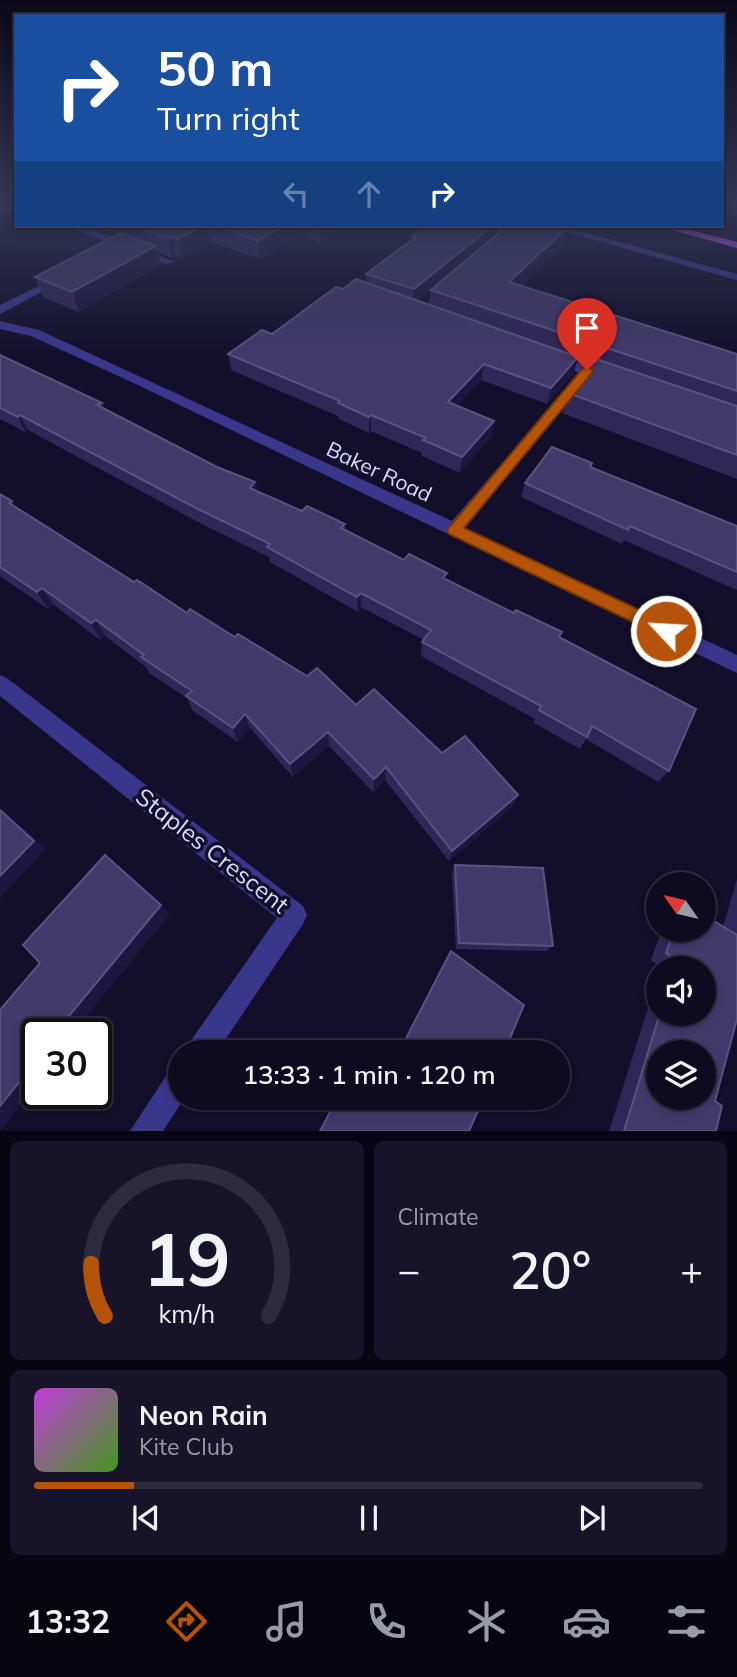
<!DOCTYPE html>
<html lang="en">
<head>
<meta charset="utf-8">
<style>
  :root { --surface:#0e0b20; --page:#171429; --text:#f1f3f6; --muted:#9b9ba5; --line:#2e2b3e; --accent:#b45309 }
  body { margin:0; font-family:Mulish,sans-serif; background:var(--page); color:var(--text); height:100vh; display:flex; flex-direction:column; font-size:26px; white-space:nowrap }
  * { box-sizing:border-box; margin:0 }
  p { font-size:23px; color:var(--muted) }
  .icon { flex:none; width:38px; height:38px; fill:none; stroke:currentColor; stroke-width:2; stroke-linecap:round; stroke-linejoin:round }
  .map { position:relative; height:1131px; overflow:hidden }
  .panel { display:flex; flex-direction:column; gap:10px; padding:10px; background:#080612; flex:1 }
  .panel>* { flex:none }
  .banner { position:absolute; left:14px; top:14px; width:710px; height:214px; border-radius:0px; box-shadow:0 4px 10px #0003,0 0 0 2px var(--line); background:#1a4fa0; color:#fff; overflow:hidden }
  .needle { width:46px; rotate:304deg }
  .fabs { position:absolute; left:646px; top:872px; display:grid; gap:14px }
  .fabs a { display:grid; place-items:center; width:70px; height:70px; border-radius:50%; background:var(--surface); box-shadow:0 4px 10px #0003,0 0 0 2px var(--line); font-size:35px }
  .speed { position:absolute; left:21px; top:1018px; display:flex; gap:14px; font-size:35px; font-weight:700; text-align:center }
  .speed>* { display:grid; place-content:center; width:91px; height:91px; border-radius:50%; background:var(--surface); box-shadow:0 4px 10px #0003,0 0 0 2px var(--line); line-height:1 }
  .speed .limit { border:4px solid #111; border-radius:10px; background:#fff; color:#111 }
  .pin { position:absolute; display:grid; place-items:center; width:60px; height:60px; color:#fff; margin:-72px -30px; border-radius:50% 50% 50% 0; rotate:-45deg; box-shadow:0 0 7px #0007 }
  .pin .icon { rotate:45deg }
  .me { position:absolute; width:77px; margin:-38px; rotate:295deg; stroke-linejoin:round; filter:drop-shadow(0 0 5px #0008) }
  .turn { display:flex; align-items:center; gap:24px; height:147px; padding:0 28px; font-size:32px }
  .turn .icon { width:91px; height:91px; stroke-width:2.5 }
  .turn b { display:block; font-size:49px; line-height:60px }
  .lanes { display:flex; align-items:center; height:66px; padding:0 28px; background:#0003; justify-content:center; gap:35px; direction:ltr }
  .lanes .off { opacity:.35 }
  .big { font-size:52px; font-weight:600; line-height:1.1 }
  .panel .widget { flex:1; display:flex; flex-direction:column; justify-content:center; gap:10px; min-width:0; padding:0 24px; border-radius:10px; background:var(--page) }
  .panel .dial { align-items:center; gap:0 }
  .dial svg { height:182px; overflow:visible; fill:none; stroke:var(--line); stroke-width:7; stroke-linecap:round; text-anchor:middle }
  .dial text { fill:var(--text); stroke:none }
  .song { display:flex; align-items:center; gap:21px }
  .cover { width:84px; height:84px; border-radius:10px; background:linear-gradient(135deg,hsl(290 70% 55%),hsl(100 70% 35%)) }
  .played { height:7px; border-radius:4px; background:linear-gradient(90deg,var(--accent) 15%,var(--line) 15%) }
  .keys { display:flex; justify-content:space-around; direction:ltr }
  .heat { display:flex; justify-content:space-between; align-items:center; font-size:38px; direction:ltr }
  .panel .tiles { flex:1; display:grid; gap:10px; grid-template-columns:1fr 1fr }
  .widget:last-child { grid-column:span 2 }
  .trip { position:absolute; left:168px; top:1040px; width:402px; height:70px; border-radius:35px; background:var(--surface); box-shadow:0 4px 10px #0003,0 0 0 2px var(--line); font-weight:600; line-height:70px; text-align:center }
  .dock { display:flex; height:112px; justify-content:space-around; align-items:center; background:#06040d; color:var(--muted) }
  .dock .icon { width:49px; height:49px }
  .dock .selected { color:var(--accent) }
  .dock b { font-size:32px; color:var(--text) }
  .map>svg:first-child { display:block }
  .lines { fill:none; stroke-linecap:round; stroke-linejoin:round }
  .minor { fill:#39378c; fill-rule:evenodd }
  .major { fill:#c060ff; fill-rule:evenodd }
  .wall { fill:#302759 }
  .shaded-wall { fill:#1d163f }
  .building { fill:#423a6b; stroke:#5a5382; stroke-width:2; fill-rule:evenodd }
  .route { fill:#b45309; stroke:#753606; stroke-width:2 }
  .labels { text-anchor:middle; stroke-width:7; stroke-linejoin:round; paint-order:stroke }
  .street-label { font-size:21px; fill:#dcd9ff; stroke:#130f2b }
  .near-street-label { font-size:24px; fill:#dcd9ff; stroke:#130f2b }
</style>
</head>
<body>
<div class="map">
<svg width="737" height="1131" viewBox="0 0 737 1131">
  <rect width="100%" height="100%" fill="#130f2b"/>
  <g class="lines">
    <g class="minor">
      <polygon points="16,206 16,212 0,214 0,208"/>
      <polygon points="75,226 83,226 175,262 166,264 75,230"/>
      <polygon points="545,226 561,226 737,274 737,280"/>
      <polygon points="59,276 65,279 63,281 0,314 0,305"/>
      <polygon points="0,321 39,330 452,521 580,373 550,362 550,356 560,356 613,375 615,378 608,382 590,376 465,528 737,655 737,673 138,385 31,336 0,329"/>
      <polygon points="0,675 7,678 303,906 307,915 303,924 217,1052 186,1052 190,1042 277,918 0,696"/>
      <polygon points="180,1066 180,1097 185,1097 163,1131 130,1131 170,1070"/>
    </g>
    <polygon class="major" points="658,226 674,226 737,242 737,248"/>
  </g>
  <g class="wall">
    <polygon points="723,199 737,199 737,215 735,214 733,217 723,215"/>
    <polygon points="96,226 343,226 319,242 299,235 260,259 211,242 182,258 176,256 172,258 158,252 161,265 79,312 43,297 35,277 118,234"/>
    <polygon points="427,226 502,226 502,229 416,301 429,305 431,290 567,228 563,246 522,286 737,354 737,479 562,413 568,393 592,365 577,360 574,373 547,404 481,380 457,406 494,421 491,437 460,473 422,456 422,453 371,431 369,433 339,419 338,416 231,370 228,354 272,334 343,289 366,283 366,274 412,240 412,236"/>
    <polygon points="0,355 102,403 104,409 217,467 255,482 256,491 302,511 345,524 345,530 404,560 514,613 562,632 560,637 669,771 658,782 586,739 580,749 534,723 535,719 421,656 422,642 424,640 361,607 358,612 270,562 269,557 200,523 28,430 25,432 0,419"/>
    <polygon points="591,467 737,526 737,590 624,540 622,544 521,497 525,483"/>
    <polygon points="0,494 12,501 16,508 134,582 187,613 235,637 442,753 518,795 512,807 449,861 385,780 373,792 329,746 293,777 250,728 238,742 193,711 187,698 149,673 146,667 105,636 100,640 53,604 48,609 0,576"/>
    <polygon points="455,865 553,946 546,951 456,949 452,873"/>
    <polygon points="737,879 737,1023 736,1023 715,1101 716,1131 609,1131 658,977 658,1013 704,1013 704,968 661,968 651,960 662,929 704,929 723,927"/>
  </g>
  <g class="shaded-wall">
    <polygon points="203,226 208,226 211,242 182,258 178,239"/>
    <polygon points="283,226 298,226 299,235 260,259 258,241"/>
    <polygon points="318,226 343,226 319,242"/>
    <polygon points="492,226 502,226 502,229 413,303 414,289"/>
    <polygon points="567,228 563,246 506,302 509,282"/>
    <polygon points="172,237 176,256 172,258 168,239"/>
    <polygon points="156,246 161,265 79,312 72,292"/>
    <polygon points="578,357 574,373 547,404 551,388"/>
    <polygon points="484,364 481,380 446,418 448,402"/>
    <polygon points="20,415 28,430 25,432 18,417"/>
    <polygon points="371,415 371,431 369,433 369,417"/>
    <polygon points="494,421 491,437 460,473 462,457"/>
    <polygon points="255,482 258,498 250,488"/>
    <polygon points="42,588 53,604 48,609 37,592"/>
    <polygon points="361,593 361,607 358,612 357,597"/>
    <polygon points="96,620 105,636 100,640 91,623"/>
    <polygon points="245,714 250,728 238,742 233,728"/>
    <polygon points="328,732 329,746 293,777 290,764"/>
    <polygon points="386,767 385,780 373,792 374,779"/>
    <polygon points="518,795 512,807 449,861 452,851"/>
    <polygon points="0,808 46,849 0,898"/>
    <polygon points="161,905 170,914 72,1034 54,1034"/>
    <polygon points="37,1060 37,1084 0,1131 0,1106"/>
  </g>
  <g class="building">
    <polygon points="133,226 203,226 178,239 172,237 168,239"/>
    <polygon points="214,226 283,226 258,241"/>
    <polygon points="427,226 492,226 414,289 366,274 416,237 412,236"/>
    <polygon points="507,226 558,226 567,228 509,282 737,354 737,391 431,290"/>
    <polygon points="120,233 156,246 72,292 35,277"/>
    <polygon points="356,279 578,357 551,388 484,364 448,402 494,421 462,457 423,440 426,438 371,415 369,417 338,403 340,401 228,354 262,330 272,334 336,287 343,289"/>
    <polygon points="0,355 102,403 97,405 217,467 255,482 250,488 302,511 307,506 345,524 341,528 404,560 409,554 447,573 443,578 514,613 516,610 562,632 559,637 696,709 669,771 592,726 587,737 539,710 541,706 422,642 431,630 361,593 357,597 267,547 270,544 196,508 20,415 18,417 0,408"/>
    <polygon points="596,359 737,406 737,455 568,393"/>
    <polygon points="552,447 592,463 590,467 737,526 737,572 630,526 628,530 525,483"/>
    <polygon points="0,494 12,501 9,503 134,582 137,580 187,613 190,609 235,637 238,634 307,676 317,668 356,705 374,689 442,753 465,736 518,795 452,851 386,767 374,779 328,732 290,764 245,714 233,728 186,696 192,691 141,657 144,655 96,620 91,623 42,588 37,592 0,567"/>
    <polygon points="0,810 34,841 0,876"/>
    <polygon points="105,855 161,905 54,1034 37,1034 37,1060 0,1106 0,1010 40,963 23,945"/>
    <polygon points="455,865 543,868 553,946 459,943"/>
    <path d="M704 915 737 935V1019L715 1101 722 1106 716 1131H624L660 1013H704V968H674L676 960 666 953 674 929H704ZM658 1052H704V1097H658Z"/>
    <polygon points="451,951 524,1005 504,1052 399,1052"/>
    <polygon points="338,1097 484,1097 469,1131 320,1131"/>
  </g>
  <linearGradient id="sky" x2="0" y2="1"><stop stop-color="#0a0818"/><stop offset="0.56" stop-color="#333755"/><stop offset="1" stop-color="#333755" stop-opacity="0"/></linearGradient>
  <rect width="737" height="357" fill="url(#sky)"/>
  <polygon class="route" points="587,367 593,370 592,373 464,528 672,625 675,631 672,636 666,638 449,534 447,530 583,368"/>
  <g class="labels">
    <g class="street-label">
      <text transform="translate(379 472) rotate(25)" y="7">Baker Road</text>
    </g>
    <g class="near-street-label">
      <text transform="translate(212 851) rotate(38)" y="8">Staples Crescent</text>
    </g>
  </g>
</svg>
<div class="fabs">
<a><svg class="needle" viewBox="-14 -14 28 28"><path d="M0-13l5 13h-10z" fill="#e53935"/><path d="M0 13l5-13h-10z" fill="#9b9ba5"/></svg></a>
<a><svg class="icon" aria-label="sound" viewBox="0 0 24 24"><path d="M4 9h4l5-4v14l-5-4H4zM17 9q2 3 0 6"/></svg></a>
<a><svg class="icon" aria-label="layers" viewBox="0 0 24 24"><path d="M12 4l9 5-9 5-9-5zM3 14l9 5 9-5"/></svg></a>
</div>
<div class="speed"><div class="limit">30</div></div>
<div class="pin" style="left:587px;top:370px;background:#d93025"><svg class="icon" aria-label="arrive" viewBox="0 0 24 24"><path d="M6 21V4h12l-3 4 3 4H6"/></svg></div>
<svg class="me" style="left:666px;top:631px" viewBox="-20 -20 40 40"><circle r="17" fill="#b45309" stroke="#fff" stroke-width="3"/><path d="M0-11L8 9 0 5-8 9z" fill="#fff"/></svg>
<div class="trip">13:33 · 1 min · 120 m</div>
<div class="banner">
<div class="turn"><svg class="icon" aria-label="right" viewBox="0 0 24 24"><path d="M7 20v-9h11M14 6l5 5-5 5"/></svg><div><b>50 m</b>Turn right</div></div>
<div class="lanes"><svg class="icon off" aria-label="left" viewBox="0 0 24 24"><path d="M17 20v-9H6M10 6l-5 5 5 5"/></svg><svg class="icon off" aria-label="ahead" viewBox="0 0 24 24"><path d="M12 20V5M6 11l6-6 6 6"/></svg><svg class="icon" aria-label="right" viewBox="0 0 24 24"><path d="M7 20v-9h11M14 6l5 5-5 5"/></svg></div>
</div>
</div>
<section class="panel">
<div class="tiles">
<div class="widget dial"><svg viewBox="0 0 100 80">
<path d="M14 69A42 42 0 1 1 86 69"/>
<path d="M14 69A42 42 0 0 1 8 46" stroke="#b45309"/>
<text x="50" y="56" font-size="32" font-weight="700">19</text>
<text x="50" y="72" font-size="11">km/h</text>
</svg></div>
<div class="widget"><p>Climate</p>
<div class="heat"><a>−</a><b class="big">20°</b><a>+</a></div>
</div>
<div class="widget">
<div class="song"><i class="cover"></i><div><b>Neon Rain</b><p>Kite Club</p></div></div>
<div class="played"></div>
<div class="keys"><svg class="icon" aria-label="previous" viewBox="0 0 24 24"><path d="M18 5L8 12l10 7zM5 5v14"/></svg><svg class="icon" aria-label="pause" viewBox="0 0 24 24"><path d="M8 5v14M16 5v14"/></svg><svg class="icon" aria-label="next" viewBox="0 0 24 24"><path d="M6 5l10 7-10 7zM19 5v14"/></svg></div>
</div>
</div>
</section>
<nav class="dock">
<b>13:32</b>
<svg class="icon selected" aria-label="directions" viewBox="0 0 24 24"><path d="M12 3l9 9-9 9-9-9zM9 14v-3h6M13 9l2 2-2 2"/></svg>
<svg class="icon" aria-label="music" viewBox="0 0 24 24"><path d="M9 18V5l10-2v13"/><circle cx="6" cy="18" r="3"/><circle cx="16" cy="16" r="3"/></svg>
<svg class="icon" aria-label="phone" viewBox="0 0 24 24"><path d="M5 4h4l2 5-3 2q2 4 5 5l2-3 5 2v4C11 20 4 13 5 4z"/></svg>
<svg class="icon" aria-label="climate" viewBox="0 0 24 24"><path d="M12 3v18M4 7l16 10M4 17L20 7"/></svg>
<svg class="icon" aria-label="car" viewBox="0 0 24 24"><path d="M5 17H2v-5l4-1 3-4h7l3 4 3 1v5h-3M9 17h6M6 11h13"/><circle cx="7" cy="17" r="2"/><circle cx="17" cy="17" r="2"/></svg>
<svg class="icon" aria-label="filters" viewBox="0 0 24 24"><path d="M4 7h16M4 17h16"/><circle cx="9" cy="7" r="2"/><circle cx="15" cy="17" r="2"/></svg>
</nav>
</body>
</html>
